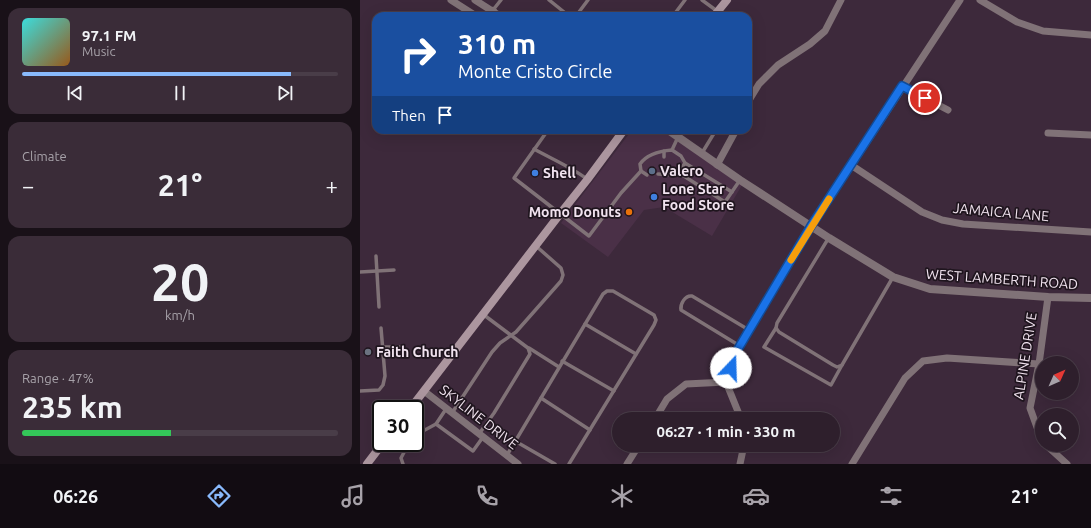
<!DOCTYPE html>
<html lang="en">
<head>
<meta charset="utf-8">
<style>
  :root { --surface:#2e1f2c; --page:#3a2c38; --text:#f1f3f6; --muted:#a7a2a9; --line:#493d48; --accent:#89bafc }
  body { margin:0; font-family:Ubuntu,sans-serif; background:var(--page); color:var(--text); height:100vh; display:flex; flex-direction:column; font-size:15px; white-space:nowrap }
  * { box-sizing:border-box; margin:0 }
  p { font-size:13px; color:var(--muted) }
  .icon { flex:none; width:22px; height:22px; fill:none; stroke:currentColor; stroke-width:2; stroke-linecap:round; stroke-linejoin:round }
  .map { position:relative; flex:1; overflow:hidden }
  .details { display:flex; flex-direction:column; gap:8px; padding:8px; background:#191118; width:360px }
  .details>* { flex:none }
  .guide { position:absolute; left:12px; top:12px; width:380px; height:122px; border-radius:12px; box-shadow:0 4px 16px #0002,0 0 0 1px var(--line); background:#1a4fa0; color:#fff; overflow:hidden }
  .needle { width:26px; rotate:45deg }
  .fabs { position:absolute; left:675px; top:356px; display:grid; gap:8px }
  .fabs a { display:grid; place-items:center; width:44px; height:44px; border-radius:50%; background:var(--surface); box-shadow:0 4px 16px #0002,0 0 0 1px var(--line); font-size:20px }
  .speed { position:absolute; left:12px; top:400px; display:flex; gap:8px; font-size:20px; font-weight:700; text-align:center }
  .speed>* { display:grid; place-content:center; width:52px; height:52px; border-radius:50%; background:var(--surface); box-shadow:0 4px 16px #0002,0 0 0 1px var(--line); line-height:1 }
  .speed .limit { border:2px solid #111; border-radius:6px; background:#fff; color:#111 }
  .pin { position:absolute; display:grid; place-items:center; width:34px; height:34px; color:#fff; margin:-17px; border:2px solid #fff; border-radius:50%; box-shadow:0 1px 4px #0007 }
  .me { position:absolute; width:44px; margin:-22px; rotate:21deg; stroke-linejoin:round; filter:drop-shadow(0 0 3px #0008) }
  .turn { display:flex; align-items:center; gap:14px; height:84px; padding:0 20px; font-size:18px }
  .turn .icon { width:52px; height:52px; stroke-width:2.5 }
  .turn b { display:block; font-size:28px; line-height:34px }
  .then { display:flex; align-items:center; height:38px; padding:0 20px; background:#0003; gap:8px; font-size:15px }
  .big { font-size:30px; font-weight:700; line-height:1.1 }
  .details .widget { flex:1; display:flex; flex-direction:column; justify-content:center; gap:6px; min-width:0; padding:0 14px; border-radius:12px; background:var(--page) }
  .details .dial { align-items:center; gap:0 }
  .dial b { font-size:52px; line-height:1 }
  .song { display:flex; align-items:center; gap:12px }
  .cover { width:48px; height:48px; border-radius:6px; background:linear-gradient(135deg,hsl(180 70% 55%),hsl(30 70% 35%)) }
  .played { height:4px; border-radius:2px; background:linear-gradient(90deg,var(--accent) 85%,var(--line) 85%) }
  .keys { display:flex; justify-content:space-around; direction:ltr }
  .heat { display:flex; justify-content:space-between; align-items:center; font-size:22px; direction:ltr }
  .charge { height:6px; border-radius:3px; background:linear-gradient(90deg,#34c759 47%,var(--line) 0) }
  .trip { position:absolute; left:252px; top:412px; width:228px; height:40px; border-radius:20px; background:var(--surface); box-shadow:0 4px 16px #0002,0 0 0 1px var(--line); font-weight:700; line-height:40px; text-align:center }
  .menu { display:flex; height:64px; justify-content:space-around; align-items:center; background:#120c12; color:var(--muted) }
  .menu .icon { width:28px; height:28px }
  .menu .selected { color:var(--accent) }
  .menu b { font-size:18px; color:var(--text) }
  main { display:flex; flex:1; min-height:0 }
  .map>svg:first-child { display:block }
  .built { fill:#4a3047 }
  .lines { fill:none; stroke-linecap:round; stroke-linejoin:round }
  .service { stroke:#807277; stroke-width:3.5 }
  .minor { stroke:#807277; stroke-width:7 }
  .tertiary { stroke:#807277; stroke-width:8 }
  .secondary { stroke:#ac969f; stroke-width:8 }
  .route-casing { stroke:#114b97; stroke-width:10 }
  .route { stroke:#1a73e8; stroke-width:7 }
  .slow { stroke:#f59e0b; stroke-width:7 }
  .service-dot { fill:#5c6f8a; stroke:#1f151e; stroke-width:1.5 }
  .shop-dot { fill:#3f7fe0; stroke:#1f151e; stroke-width:1.5 }
  .food-dot { fill:#e8710a; stroke:#1f151e; stroke-width:1.5 }
  .worship-dot { fill:#6b7280; stroke:#1f151e; stroke-width:1.5 }
  .labels { text-anchor:middle; stroke-width:3.5; stroke-linejoin:round; paint-order:stroke }
  .poi-label { font-size:14px; font-weight:bold; fill:#f1e3ef; stroke:#1f151e; text-anchor:start }
  .street-label { font-size:14px; fill:#f1e3ef; stroke:#1f151e }
</style>
</head>
<body>
<main>
<section class="details">
<div class="widget">
<div class="song"><i class="cover"></i><div><b>97.1 FM</b><p>Music</p></div></div>
<div class="played"></div>
<div class="keys"><svg class="icon" aria-label="previous" viewBox="0 0 24 24"><path d="M18 5L8 12l10 7zM5 5v14"/></svg><svg class="icon" aria-label="pause" viewBox="0 0 24 24"><path d="M8 5v14M16 5v14"/></svg><svg class="icon" aria-label="next" viewBox="0 0 24 24"><path d="M6 5l10 7-10 7zM19 5v14"/></svg></div>
</div>
<div class="widget"><p>Climate</p>
<div class="heat"><a>−</a><b class="big">21°</b><a>+</a></div>
</div>
<div class="widget dial"><b>20</b><p>km/h</p></div>
<div class="widget"><p>Range · 47%</p><b class="big">235 km</b><div class="charge"></div></div>
</section>
<div class="map">
<svg width="731" height="464" viewBox="0 0 731 464">
  <rect width="100%" height="100%" fill="#3d293b"/>
  <polygon class="built" points="272,130 301,130 382,185 352,236 304,207 284,210 248,257 201,223"/>
  <g class="lines">
    <g class="service">
      <polyline points="189,0 209,16"/>
      <polyline points="342,0 357,11"/>
      <polyline points="133,10 141,0"/>
      <polyline points="216,16 228,0"/>
      <polyline points="313,16 325,0"/>
      <polyline points="188,130 154,178 229,236 261,193 281,171 287,175"/>
      <path d="M174 149C192 159 211 167 227 179"/>
      <polyline points="312,150 318,137"/>
      <polyline points="304,151 304,157"/>
      <polyline points="342,153 356,130"/>
      <path d="M281 171 280 164C287 154 300 151 312 150L321 156 325 163 372 192"/>
      <polyline points="319,173 325,163"/>
      <polyline points="298,174 314,175 319,173 365,202 380,180"/>
      <polyline points="468,239 417,323 416,328 419,332 473,365 477,367 482,365 533,277"/>
      <polyline points="16,256 19,307"/>
      <polyline points="0,272 34,270"/>
      <polyline points="225,324 276,354"/>
      <polyline points="416,328 404,347 471,385 482,365"/>
      <path d="M380 346 321 310C320 304 325 295 332 296L389 330"/>
      <polyline points="22,347 40,347"/>
      <polyline points="169,348 199,367"/>
      <polyline points="202,361 254,391"/>
      <polyline points="0,391 19,390 23,385 25,376 21,328"/>
      <polyline points="181,398 230,430"/>
      <polyline points="86,409 76,424 113,451 123,437"/>
      <polyline points="92,413 132,352 140,343 156,332 201,281 203,275 201,268 176,246"/>
      <polyline points="119,434 134,413 170,354 168,348 124,315"/>
      <polyline points="55,437 63,431 76,424"/>
      <polyline points="155,441 195,464"/>
      <polyline points="147,455 243,294 247,291 253,291 294,315 296,320 294,325 209,464"/>
      <polyline points="43,464 41,458 49,443"/>
    </g>
    <g class="minor">
      <polyline points="91,0 116,16"/>
      <polyline points="115,0 140,16"/>
      <polyline points="620,0 657,22 683,31 731,35"/>
      <polyline points="542,86 588,110"/>
      <polyline points="388,102 399,84 418,65 450,44 465,31 481,0"/>
      <polyline points="688,133 731,135"/>
      <polyline points="357,165 376,130"/>
      <polyline points="491,165 562,212 582,220 603,224 731,232"/>
      <polyline points="64,391 158,464"/>
      <polyline points="295,419 307,399 326,384 366,382"/>
      <polyline points="381,419 366,382 375,354 451,227 600,0"/>
      <polyline points="682,441 670,408 679,364 688,297"/>
      <polyline points="686,445 707,464"/>
      <polyline points="267,464 279,445"/>
      <polyline points="380,464 384,445"/>
      <polyline points="492,464 545,378 563,361 587,358 679,364"/>
    </g>
    <g class="tertiary">
      <polyline points="129,16 133,11"/>
      <polyline points="308,130 380,180 469,238 533,277 570,289 688,297 731,298"/>
    </g>
    <g class="secondary">
      <polyline points="354,16 367,0"/>
      <polyline points="50,409 200,214 227,180 264,130"/>
      <polyline points="7,464 23,443"/>
    </g>
  </g>
  <g class="lines">
    <defs>
      <polyline id="route" points="371,368 375,354 451,226 542,86 565,98"/>
    </defs>
    <use href="#route" class="route-casing"/>
    <use href="#route" class="route"/>
    <polyline class="slow" points="431,260 469,199"/>
  </g>
  <circle class="service-dot" cx="292" cy="171" r="4"/>
  <g class="shop-dot">
    <circle cx="175" cy="173" r="4"/>
    <circle cx="294" cy="197" r="4"/>
  </g>
  <circle class="food-dot" cx="269" cy="212" r="4"/>
  <circle class="worship-dot" cx="8" cy="352" r="4"/>
  <g class="labels">
    <g class="poi-label">
      <text x="300" y="176">Valero</text>
      <text x="183" y="178">Shell</text>
      <text x="302" y="194">Lone Star<tspan x="302" dy="16">Food Store</tspan></text>
      <text x="261" y="217" text-anchor="end">Momo Donuts</text>
      <text x="16" y="357">Faith Church</text>
    </g>
    <g class="street-label">
      <text transform="translate(641 212) rotate(5)" y="5">JAMAICA LANE</text>
      <text transform="translate(642 279) rotate(4)" y="5">WEST LAMBERTH ROAD</text>
      <text transform="translate(665 356) rotate(-81)" y="5">ALPINE DRIVE</text>
      <text transform="translate(119 417) rotate(38)" y="5">SKYLINE DRIVE</text>
    </g>
  </g>
</svg>
<div class="fabs">
<a><svg class="needle" viewBox="-14 -14 28 28"><path d="M0-13l5 13h-10z" fill="#e53935"/><path d="M0 13l5-13h-10z" fill="#a7a2a9"/></svg></a>
<a><svg class="icon" aria-label="search" viewBox="0 0 24 24"><circle cx="10" cy="10" r="6"/><path d="M15 15l6 6"/></svg></a>
</div>
<div class="speed"><div class="limit">30</div></div>
<div class="pin" style="left:565px;top:98px;background:#d93025"><svg class="icon" aria-label="arrive" viewBox="0 0 24 24"><path d="M6 21V4h12l-3 4 3 4H6"/></svg></div>
<svg class="me" style="left:371px;top:368px" viewBox="-20 -20 40 40"><circle r="19" fill="#fff"/><path d="M0-13L10 11 0 6-10 11z" fill="#1a73e8"/></svg>
<div class="trip">06:27 · 1 min · 330 m</div>
<div class="guide">
<div class="turn"><svg class="icon" aria-label="right" viewBox="0 0 24 24"><path d="M7 20v-9h11M14 6l5 5-5 5"/></svg><div><b>310 m</b>Monte Cristo Circle</div></div>
<div class="then">Then<svg class="icon" aria-label="arrive" viewBox="0 0 24 24"><path d="M6 21V4h12l-3 4 3 4H6"/></svg></div>
</div>
</div>
</main>
<nav class="menu">
<b>06:26</b>
<svg class="icon selected" aria-label="directions" viewBox="0 0 24 24"><path d="M12 3l9 9-9 9-9-9zM9 14v-3h6M13 9l2 2-2 2"/></svg>
<svg class="icon" aria-label="music" viewBox="0 0 24 24"><path d="M9 18V5l10-2v13"/><circle cx="6" cy="18" r="3"/><circle cx="16" cy="16" r="3"/></svg>
<svg class="icon" aria-label="phone" viewBox="0 0 24 24"><path d="M5 4h4l2 5-3 2q2 4 5 5l2-3 5 2v4C11 20 4 13 5 4z"/></svg>
<svg class="icon" aria-label="climate" viewBox="0 0 24 24"><path d="M12 3v18M4 7l16 10M4 17L20 7"/></svg>
<svg class="icon" aria-label="car" viewBox="0 0 24 24"><path d="M5 17H2v-5l4-1 3-4h7l3 4 3 1v5h-3M9 17h6M6 11h13"/><circle cx="7" cy="17" r="2"/><circle cx="17" cy="17" r="2"/></svg>
<svg class="icon" aria-label="filters" viewBox="0 0 24 24"><path d="M4 7h16M4 17h16"/><circle cx="9" cy="7" r="2"/><circle cx="15" cy="17" r="2"/></svg>
<b>21°</b>
</nav>
</body>
</html>
